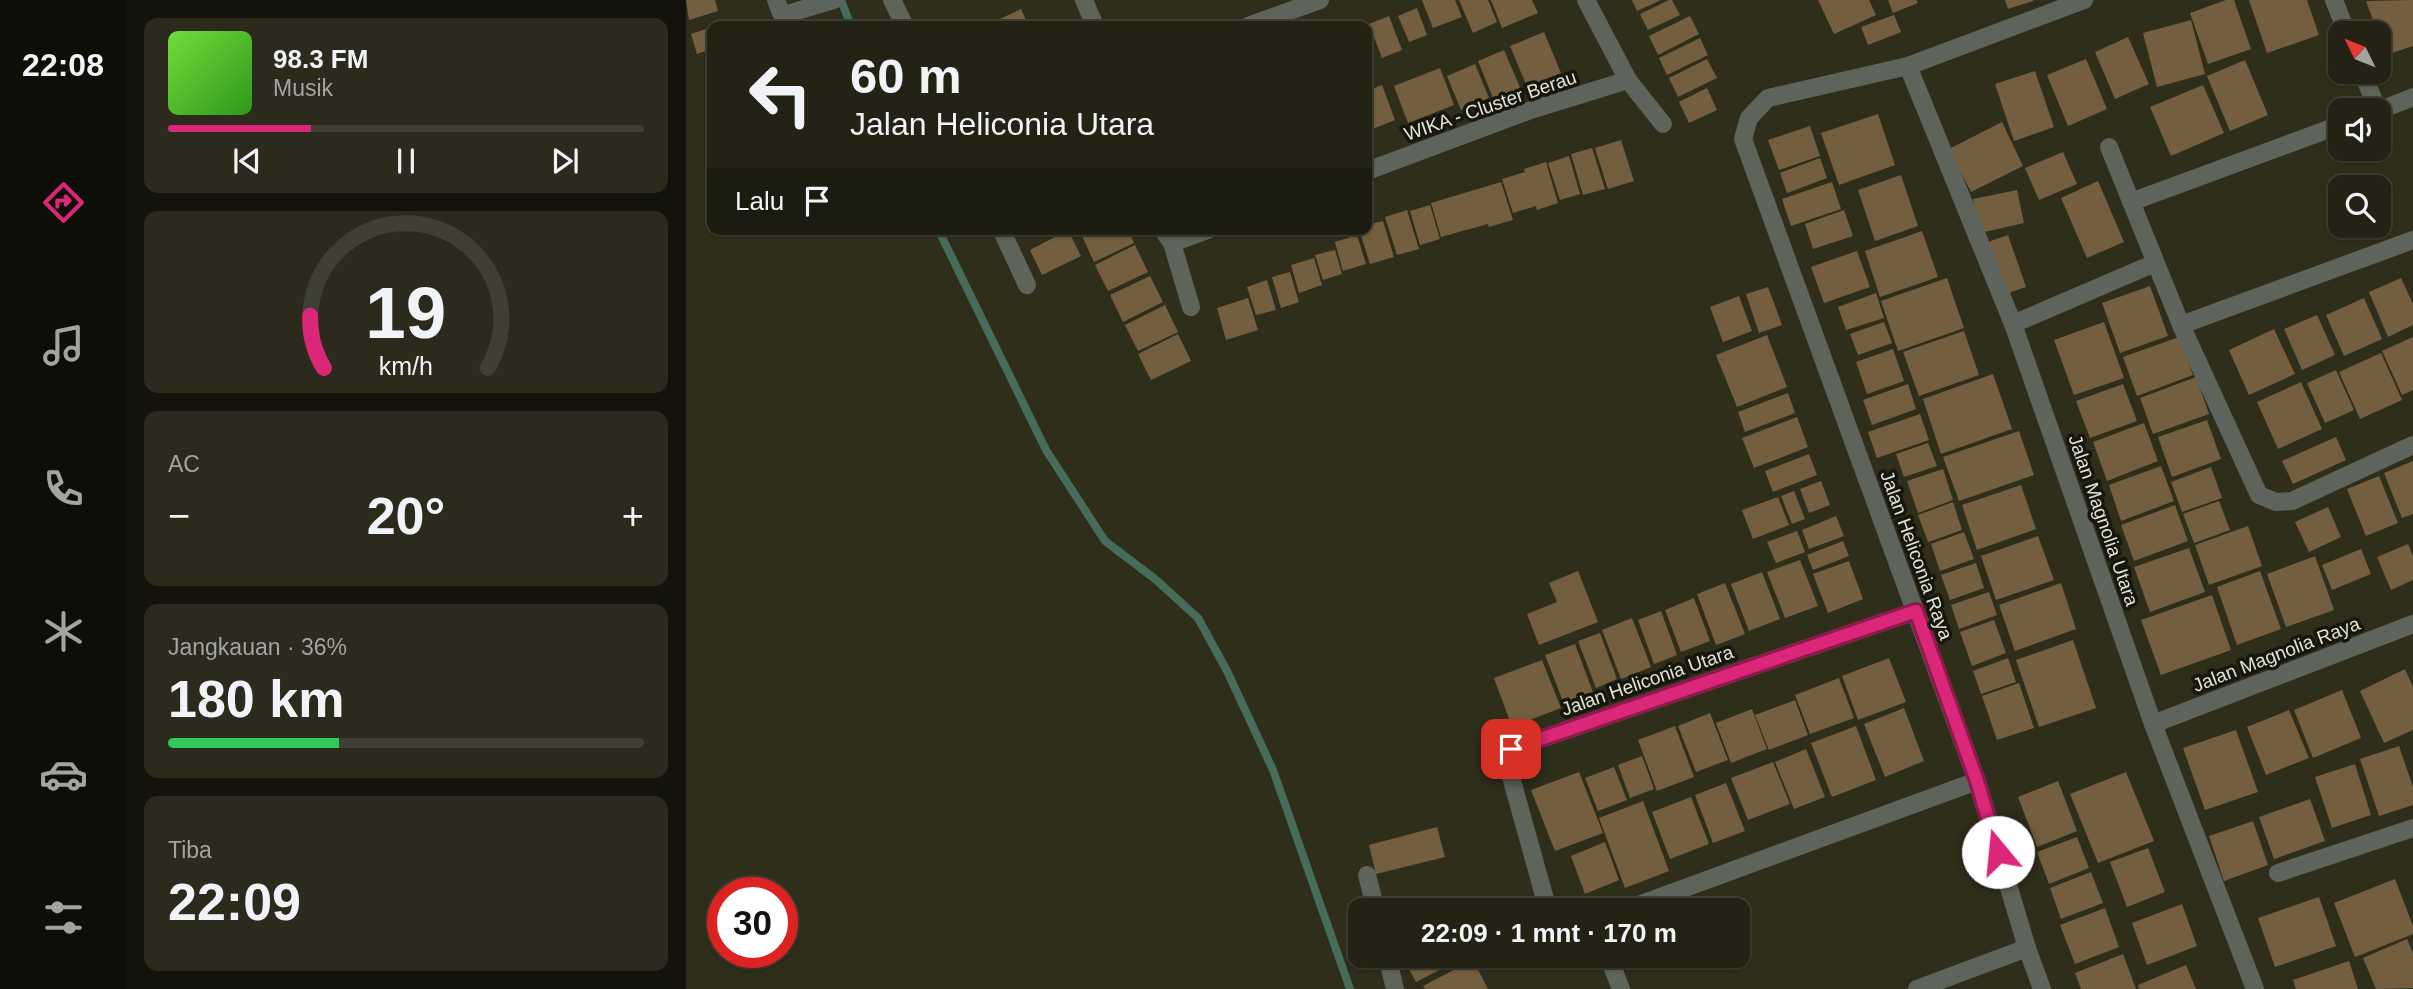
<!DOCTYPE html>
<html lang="id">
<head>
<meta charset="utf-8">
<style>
  :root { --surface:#232214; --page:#2b2a1d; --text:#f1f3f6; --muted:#a3a4a0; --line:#403f34; --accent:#db2777 }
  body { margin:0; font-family:Helvetica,sans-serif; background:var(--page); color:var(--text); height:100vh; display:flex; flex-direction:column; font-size:26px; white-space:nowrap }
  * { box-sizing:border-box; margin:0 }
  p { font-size:23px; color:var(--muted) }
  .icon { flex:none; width:38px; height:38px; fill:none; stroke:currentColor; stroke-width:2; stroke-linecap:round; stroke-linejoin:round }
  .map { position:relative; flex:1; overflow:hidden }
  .details { display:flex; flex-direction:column; gap:18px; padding:18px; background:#13130b; width:560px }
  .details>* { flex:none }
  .top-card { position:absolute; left:21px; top:21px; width:665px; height:214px; border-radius:14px; box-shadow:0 2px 5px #0004,0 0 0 2px var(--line); background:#232214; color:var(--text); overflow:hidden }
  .needle { width:46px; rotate:313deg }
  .buttons { position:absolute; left:1642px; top:21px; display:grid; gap:14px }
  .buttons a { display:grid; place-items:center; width:63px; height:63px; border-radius:14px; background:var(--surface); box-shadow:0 2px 5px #0004,0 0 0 2px var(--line); font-size:35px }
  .speed { position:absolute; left:21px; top:877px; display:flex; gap:14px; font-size:35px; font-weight:700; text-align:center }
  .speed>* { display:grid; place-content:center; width:91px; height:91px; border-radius:50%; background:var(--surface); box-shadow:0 2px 5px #0004,0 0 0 2px var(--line); line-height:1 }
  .speed .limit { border:10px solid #d22; background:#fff; color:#111 }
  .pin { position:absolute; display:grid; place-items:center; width:60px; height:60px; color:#fff; margin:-30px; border-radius:14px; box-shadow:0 4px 10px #0006 }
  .me { position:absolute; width:77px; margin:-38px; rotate:343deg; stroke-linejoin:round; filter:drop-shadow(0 0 5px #0008) }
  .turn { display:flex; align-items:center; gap:24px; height:147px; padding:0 28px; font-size:32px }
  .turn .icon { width:91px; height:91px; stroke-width:2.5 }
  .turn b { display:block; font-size:49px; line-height:60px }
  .then { display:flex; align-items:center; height:66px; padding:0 28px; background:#0003; gap:14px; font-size:26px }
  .big { font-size:52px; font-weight:600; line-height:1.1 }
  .details .widget { flex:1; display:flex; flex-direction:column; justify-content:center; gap:10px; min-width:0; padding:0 24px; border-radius:14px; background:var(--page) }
  .details .dial { align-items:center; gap:0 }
  .dial svg { height:182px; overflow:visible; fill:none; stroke:var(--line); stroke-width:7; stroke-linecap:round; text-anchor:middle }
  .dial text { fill:var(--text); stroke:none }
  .song { display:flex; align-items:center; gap:21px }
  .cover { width:84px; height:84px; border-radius:10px; background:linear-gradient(135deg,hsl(100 70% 55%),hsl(110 70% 35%)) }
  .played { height:7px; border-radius:4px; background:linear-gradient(90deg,var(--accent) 30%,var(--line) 30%) }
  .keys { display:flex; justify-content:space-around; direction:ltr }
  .heat { display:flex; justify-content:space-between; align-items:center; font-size:38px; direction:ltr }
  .charge { height:10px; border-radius:5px; background:linear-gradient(90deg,#34c759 36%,var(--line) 0) }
  .trip { position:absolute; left:662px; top:898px; width:402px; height:70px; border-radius:14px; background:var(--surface); box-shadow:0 2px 5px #0004,0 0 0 2px var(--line); font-weight:600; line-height:70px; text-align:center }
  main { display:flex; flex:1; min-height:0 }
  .menu { display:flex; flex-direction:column; width:126px; justify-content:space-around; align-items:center; background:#0e0e08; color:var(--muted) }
  .menu .icon { width:49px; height:49px }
  .menu .on { color:var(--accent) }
  .menu b { font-size:32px; color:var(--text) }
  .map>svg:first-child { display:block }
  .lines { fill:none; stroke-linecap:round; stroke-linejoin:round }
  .stream { stroke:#466c5b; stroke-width:8 }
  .building { fill:#735f40 }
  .minor { stroke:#5e635b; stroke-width:18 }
  .route-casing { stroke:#8e194d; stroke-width:18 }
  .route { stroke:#db2777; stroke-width:12 }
  .labels { text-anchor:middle; stroke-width:7; stroke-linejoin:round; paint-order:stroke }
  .street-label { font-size:19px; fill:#e2e2d6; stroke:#16160d }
</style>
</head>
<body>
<main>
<nav class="menu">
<b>22:08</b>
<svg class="icon on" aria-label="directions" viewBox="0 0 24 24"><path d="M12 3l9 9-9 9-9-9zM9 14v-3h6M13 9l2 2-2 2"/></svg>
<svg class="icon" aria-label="music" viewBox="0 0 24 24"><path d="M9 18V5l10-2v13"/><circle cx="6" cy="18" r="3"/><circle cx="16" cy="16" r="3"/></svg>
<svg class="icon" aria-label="phone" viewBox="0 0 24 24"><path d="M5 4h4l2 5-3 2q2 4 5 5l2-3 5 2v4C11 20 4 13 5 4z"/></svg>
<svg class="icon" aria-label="climate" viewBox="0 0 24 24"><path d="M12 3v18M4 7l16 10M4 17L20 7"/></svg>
<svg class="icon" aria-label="car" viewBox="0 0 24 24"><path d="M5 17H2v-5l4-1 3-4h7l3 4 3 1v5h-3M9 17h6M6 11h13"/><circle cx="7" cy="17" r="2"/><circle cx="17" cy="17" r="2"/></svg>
<svg class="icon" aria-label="filters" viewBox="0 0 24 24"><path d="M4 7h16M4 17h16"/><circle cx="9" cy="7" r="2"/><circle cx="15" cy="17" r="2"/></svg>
</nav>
<section class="details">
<div class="widget">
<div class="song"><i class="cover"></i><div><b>98.3 FM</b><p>Musik</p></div></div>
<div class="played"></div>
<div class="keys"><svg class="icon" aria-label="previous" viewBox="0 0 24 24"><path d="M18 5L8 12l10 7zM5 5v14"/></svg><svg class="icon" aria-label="pause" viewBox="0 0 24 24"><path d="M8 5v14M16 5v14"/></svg><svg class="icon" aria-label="next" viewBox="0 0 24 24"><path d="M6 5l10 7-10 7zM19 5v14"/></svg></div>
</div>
<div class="widget dial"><svg viewBox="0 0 100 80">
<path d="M14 69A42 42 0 1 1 86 69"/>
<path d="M14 69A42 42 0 0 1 8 46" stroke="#db2777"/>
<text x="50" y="56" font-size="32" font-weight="700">19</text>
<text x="50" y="72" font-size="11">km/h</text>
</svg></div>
<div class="widget"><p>AC</p>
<div class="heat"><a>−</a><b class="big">20°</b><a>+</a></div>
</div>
<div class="widget"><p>Jangkauan · 36%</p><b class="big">180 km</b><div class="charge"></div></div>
<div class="widget"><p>Tiba</p><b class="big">22:09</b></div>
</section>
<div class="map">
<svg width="1727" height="989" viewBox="0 0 1727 989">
  <rect width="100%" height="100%" fill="#2f2e1b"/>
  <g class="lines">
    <g class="stream">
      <polyline points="155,0 165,26"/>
      <polyline points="252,229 360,450 419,541 469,579 512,618 541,671 587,770 664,989"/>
    </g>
  </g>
  <g class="building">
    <polygon points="0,0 29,0 32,11 3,20"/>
    <polygon points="736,0 769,0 776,17 747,28"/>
    <polygon points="773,0 802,0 811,22 787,33"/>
    <polygon points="805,0 846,0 852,13 816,28"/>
    <polygon points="946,0 975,0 951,11"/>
    <polygon points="983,0 986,0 994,15 962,30 954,14"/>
    <polygon points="1132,0 1183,0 1190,15 1148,34"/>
    <polygon points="1202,0 1230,0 1232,3 1207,13"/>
    <polygon points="1319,0 1347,0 1347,1 1322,9"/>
    <polygon points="1540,0 1548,0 1565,49 1522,64 1504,13"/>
    <polygon points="1563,0 1621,0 1633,35 1581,53"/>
    <polygon points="1727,0 1727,46 1700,55 1680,1"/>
    <polygon points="731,8 741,35 723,42 712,16"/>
    <polygon points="335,9 343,26 299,26"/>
    <polygon points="1208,15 1215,32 1182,45 1175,27"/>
    <polygon points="703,16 716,50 696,58 683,24"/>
    <polygon points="1004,16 1013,34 972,55 963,36"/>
    <polygon points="1505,20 1519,74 1471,87 1457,33"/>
    <polygon points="26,27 26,49 11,54 5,34"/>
    <polygon points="858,32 875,73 841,87 824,46"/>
    <polygon points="1442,37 1463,84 1429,99 1409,52"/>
    <polygon points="1014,38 1022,55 981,75 973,58"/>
    <polygon points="818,50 836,92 809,103 792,61"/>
    <polygon points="1021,59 1031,78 992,97 983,78"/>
    <polygon points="1400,59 1421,109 1382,126 1361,75"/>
    <polygon points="1559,60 1582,115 1544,131 1521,76"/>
    <polygon points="789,64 803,98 775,110 761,76"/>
    <polygon points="754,68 768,105 722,123 708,86"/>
    <polygon points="1349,71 1368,127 1328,141 1309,84"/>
    <polygon points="696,85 709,120 684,130 681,122 681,91"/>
    <polygon points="1517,85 1538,133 1485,156 1464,107"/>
    <polygon points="1021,88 1031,110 1003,123 993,102"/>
    <polygon points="1192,114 1209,165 1153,185 1135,133"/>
    <polygon points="1316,122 1337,166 1285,192 1263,149"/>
    <polygon points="1124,126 1134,156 1093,170 1082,140"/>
    <polygon points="935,140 948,181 922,189 909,148"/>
    <polygon points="906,148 919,189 897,195 885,154"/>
    <polygon points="1377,152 1391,184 1353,200 1339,168"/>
    <polygon points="883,156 894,194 874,200 862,163"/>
    <polygon points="1134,158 1141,178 1101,193 1094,173"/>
    <polygon points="860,162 872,203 851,210 850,206 827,213 816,179 839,172 838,169"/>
    <polygon points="1215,175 1232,226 1189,241 1172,190"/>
    <polygon points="1412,181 1438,242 1401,258 1375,198"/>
    <polygon points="815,182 827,220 803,227 802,224 755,237 745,203"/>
    <polygon points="1146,182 1155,209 1105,226 1096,199"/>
    <polygon points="1331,190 1338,223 1294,233 1287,199"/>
    <polygon points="744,205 754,239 734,245 724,211"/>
    <polygon points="721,210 733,249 711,255 699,217"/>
    <polygon points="1158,210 1167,236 1127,249 1119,224"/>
    <polygon points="697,221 708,257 684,264 673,229 681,229 681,225"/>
    <polygon points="409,229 442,229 448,243 408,262 396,236"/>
    <polygon points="382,230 395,256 356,275 344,250"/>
    <polygon points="1236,231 1252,277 1194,297 1179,251"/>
    <polygon points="671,235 680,264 657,271 649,242"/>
    <polygon points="1322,235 1340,287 1316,295 1299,243"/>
    <polygon points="449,245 462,272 422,291 409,265"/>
    <polygon points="649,250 656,274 637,280 629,255"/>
    <polygon points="1171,251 1184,287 1138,303 1125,267"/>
    <polygon points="628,258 636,285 613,293 605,265"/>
    <polygon points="604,272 613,302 595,308 586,277"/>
    <polygon points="464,276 477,302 437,322 424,295"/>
    <polygon points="1261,278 1278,328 1212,351 1195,301"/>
    <polygon points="1715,278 1727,304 1727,325 1702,337 1683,292"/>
    <polygon points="581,280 590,310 570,315 561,287"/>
    <polygon points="1464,286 1482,336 1434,353 1416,303"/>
    <polygon points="1082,287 1096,325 1073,333 1060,294"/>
    <polygon points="1190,293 1198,318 1160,330 1152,307"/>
    <polygon points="1053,296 1066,331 1037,342 1024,307"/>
    <polygon points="562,298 572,330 540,340 531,308"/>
    <polygon points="1678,298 1696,339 1658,356 1640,315"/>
    <polygon points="479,305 492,332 452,351 439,325"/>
    <polygon points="1631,315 1649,355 1616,370 1598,329"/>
    <polygon points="1198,322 1206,343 1172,355 1164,334"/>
    <polygon points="1418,322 1438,378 1388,395 1368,340"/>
    <polygon points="1588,329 1609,374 1563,395 1543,350"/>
    <polygon points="1278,331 1293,375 1233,396 1217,352"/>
    <polygon points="492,334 505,361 465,380 452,354"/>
    <polygon points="1081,335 1101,387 1051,407 1030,355"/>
    <polygon points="1493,337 1507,375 1451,396 1437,357"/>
    <polygon points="1727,337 1727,390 1716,395 1696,351"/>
    <polygon points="1207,349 1218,381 1181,394 1170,362"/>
    <polygon points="1695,353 1716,400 1674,419 1653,372"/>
    <polygon points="1650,370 1668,410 1639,423 1621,383"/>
    <polygon points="1307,374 1326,429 1255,454 1237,399"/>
    <polygon points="1510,377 1523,414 1467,434 1454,398"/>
    <polygon points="1615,382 1636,429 1592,449 1571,402"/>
    <polygon points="1222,384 1230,409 1186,425 1177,400"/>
    <polygon points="1437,384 1451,421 1404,438 1390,401"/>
    <polygon points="1102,393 1109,413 1059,432 1052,412"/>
    <polygon points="1234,414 1243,440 1191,458 1182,432"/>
    <polygon points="1111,417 1122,447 1068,468 1056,438"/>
    <polygon points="1521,420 1535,459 1486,477 1472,437"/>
    <polygon points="1458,423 1472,461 1421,481 1407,442"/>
    <polygon points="1333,431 1348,475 1273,501 1257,457"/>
    <polygon points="1650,437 1660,460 1607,484 1596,461"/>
    <polygon points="1242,443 1251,466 1218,477 1210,454"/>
    <polygon points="1123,454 1131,475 1087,492 1079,471"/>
    <polygon points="1727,461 1727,514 1716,518 1698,473"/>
    <polygon points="1475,466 1488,501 1435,521 1423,485"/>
    <polygon points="1525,467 1536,498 1496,512 1485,482"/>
    <polygon points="1257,469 1267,500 1232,513 1221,481"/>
    <polygon points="1693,476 1712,523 1680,536 1661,489"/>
    <polygon points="1135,481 1144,505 1123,513 1114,489"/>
    <polygon points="1335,485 1350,529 1291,550 1276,505"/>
    <polygon points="1108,491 1119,519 1106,524 1095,496"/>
    <polygon points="1092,497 1103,525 1067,539 1056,510"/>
    <polygon points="1533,501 1544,530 1508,543 1497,514"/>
    <polygon points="1267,502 1276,530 1242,542 1232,515"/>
    <polygon points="1489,505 1502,541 1448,561 1435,525"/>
    <polygon points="1642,507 1655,537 1623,552 1609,522"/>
    <polygon points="1150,516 1158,536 1123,549 1116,530"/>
    <polygon points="1562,526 1576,566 1523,585 1509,545"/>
    <polygon points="1111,531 1119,552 1090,563 1081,542"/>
    <polygon points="1278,532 1288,559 1254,571 1245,544"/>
    <polygon points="1352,536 1368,580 1310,600 1295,556"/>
    <polygon points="1157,541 1163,556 1127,570 1121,555"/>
    <polygon points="1722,544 1727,556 1727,580 1705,590 1691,557"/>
    <polygon points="1503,548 1519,592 1464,612 1448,567"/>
    <polygon points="1675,549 1685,574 1646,590 1636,565"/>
    <polygon points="1629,556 1648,610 1600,627 1581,574"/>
    <polygon points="1114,560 1132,606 1099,618 1081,572"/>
    <polygon points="1163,561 1177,599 1142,613 1127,574"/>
    <polygon points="1290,563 1298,588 1264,600 1255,575"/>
    <polygon points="892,571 912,622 853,645 841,614 871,602 863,583"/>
    <polygon points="1574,571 1595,629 1551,645 1531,587"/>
    <polygon points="1076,572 1094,619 1063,631 1045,584"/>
    <polygon points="1039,583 1059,634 1030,645 1011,594"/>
    <polygon points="1375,583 1390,629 1329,651 1313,605"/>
    <polygon points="1303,592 1311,615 1273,629 1265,605"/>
    <polygon points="1526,595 1545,650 1475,675 1455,620"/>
    <polygon points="1008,598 1024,641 995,652 979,610"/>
    <polygon points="975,611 991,655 968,664 952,620"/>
    <polygon points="946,618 965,667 935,679 916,630"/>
    <polygon points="1308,620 1320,653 1286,666 1274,632"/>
    <polygon points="914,633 931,679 910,688 892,641"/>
    <polygon points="1387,640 1410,708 1353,727 1330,660"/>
    <polygon points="889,644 907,692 878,704 859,655"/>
    <polygon points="1203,658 1220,702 1172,720 1156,676"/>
    <polygon points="1322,658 1330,682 1295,694 1287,671"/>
    <polygon points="856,660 875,708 826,727 808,678"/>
    <polygon points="1719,669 1727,687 1727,730 1698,743 1674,691"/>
    <polygon points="1153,678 1168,718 1124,734 1109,695"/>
    <polygon points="1333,683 1348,728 1311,740 1296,696"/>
    <polygon points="1656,690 1675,738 1627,758 1608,710"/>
    <polygon points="1109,700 1122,735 1083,750 1069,715"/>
    <polygon points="1218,708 1238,761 1199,777 1178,724"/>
    <polygon points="1066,709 1081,749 1045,763 1030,723"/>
    <polygon points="1603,710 1623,758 1580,775 1561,727"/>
    <polygon points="1024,713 1042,760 1010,772 992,726"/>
    <polygon points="989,726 1008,777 971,791 952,740"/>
    <polygon points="1170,726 1190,780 1146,797 1125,743"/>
    <polygon points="1550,730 1572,792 1519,810 1497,748"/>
    <polygon points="1713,746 1727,787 1727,805 1693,816 1674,759"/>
    <polygon points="1120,749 1139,797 1108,809 1089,762"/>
    <polygon points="956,756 968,789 944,798 932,765"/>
    <polygon points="1087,762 1104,804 1062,820 1045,778"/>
    <polygon points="1669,764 1685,815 1646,828 1629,777"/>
    <polygon points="928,767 941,800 912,811 899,778"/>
    <polygon points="893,772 917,833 869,851 845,790"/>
    <polygon points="1440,772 1468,841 1412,863 1384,794"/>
    <polygon points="1372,781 1391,831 1351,847 1332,797"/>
    <polygon points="1040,783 1059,831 1027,843 1009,795"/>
    <polygon points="1005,797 1023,844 984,859 966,812"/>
    <polygon points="1624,799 1639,841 1588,859 1573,817"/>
    <polygon points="957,801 983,871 939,888 913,818"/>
    <polygon points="1567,821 1582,865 1538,881 1523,836"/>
    <polygon points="751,827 759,857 690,874 683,845"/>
    <polygon points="1391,837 1403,868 1363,884 1351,852"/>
    <polygon points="919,842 933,880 899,894 885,856"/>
    <polygon points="1462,848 1479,892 1441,907 1424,862"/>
    <polygon points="1405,872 1417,903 1375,919 1364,888"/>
    <polygon points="1709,879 1727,926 1727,934 1669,957 1648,903"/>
    <polygon points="1633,897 1650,946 1589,967 1572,918"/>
    <polygon points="1496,904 1511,946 1461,965 1446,923"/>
    <polygon points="1419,908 1433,947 1389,964 1374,925"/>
    <polygon points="1721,939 1727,953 1727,988 1690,989 1677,958"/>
    <polygon points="1437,954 1450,989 1395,989 1389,973"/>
    <polygon points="716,956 781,956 730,982"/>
    <polygon points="787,960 802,989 739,989 737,986"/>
    <polygon points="1663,961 1672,989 1610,989 1607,980"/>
    <polygon points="1500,965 1510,989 1453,989 1452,985"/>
  </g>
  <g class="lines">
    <g class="minor">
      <polyline points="90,0 95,13 98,15 148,0"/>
      <polyline points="206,0 219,26"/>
      <polyline points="398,0 409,26"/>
      <polyline points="900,0 942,80 977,124"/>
      <polyline points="1648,0 1661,33"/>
      <polyline points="562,26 634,0"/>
      <polyline points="1222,66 1327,324 1467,724 1569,989"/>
      <polyline points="1676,72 1692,110"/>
      <polyline points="1692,111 1727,97"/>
      <polyline points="1423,147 1495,325 1573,495 1590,502 1606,501 1727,445"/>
      <polyline points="681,171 842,111 942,80"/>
      <polyline points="1445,202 1654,125"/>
      <polyline points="315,229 341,285"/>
      <polyline points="476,229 486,243 505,307"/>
      <polyline points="486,243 524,229"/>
      <polyline points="1327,324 1469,263"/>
      <polyline points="1495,325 1727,240"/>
      <polyline points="1467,724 1727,624"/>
      <polyline points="1592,873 1727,828"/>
      <polyline points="681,875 690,910"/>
      <polyline points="862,910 820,759 825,749 1230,611"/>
      <polyline points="939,910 1291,781"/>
      <polyline points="701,956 709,989"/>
      <polyline points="922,956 935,989"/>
      <polyline points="1231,989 1341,948"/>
      <polyline points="1356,989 1341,948 1291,781 1057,139 1063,118 1082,98 1222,66 1398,0"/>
    </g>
  </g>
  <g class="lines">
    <defs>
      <polyline id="route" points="825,749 1230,611 1291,781 1312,852"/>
    </defs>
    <use href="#route" class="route-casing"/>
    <use href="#route" class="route"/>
  </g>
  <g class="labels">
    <g class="street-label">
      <text transform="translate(804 105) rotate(-19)" y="7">WIKA - Cluster Berau</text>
      <text transform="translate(1418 520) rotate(71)" y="7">Jalan Magnolia Utara</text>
      <text transform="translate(1231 555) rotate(70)" y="7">Jalan Heliconia Raya</text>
      <text transform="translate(1590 654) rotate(-21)" y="7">Jalan Magnolia Raya</text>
      <text transform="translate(961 680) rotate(-19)" y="7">Jalan Heliconia Utara</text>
    </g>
  </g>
</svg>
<div class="buttons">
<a><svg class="needle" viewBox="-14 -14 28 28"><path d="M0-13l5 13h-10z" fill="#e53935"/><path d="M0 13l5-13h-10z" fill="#a3a4a0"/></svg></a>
<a><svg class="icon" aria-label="sound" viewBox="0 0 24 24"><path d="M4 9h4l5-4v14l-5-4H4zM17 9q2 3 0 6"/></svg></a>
<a><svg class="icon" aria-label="search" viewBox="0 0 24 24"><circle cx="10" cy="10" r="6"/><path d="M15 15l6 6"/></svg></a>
</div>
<div class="speed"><div class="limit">30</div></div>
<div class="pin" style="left:825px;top:749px;background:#d93025"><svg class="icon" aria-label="arrive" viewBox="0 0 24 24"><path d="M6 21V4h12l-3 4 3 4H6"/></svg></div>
<svg class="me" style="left:1312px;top:852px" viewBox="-20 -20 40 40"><circle r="19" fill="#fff"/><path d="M0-13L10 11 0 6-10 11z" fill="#db2777"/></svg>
<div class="trip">22:09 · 1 mnt · 170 m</div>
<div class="top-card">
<div class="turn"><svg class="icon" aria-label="left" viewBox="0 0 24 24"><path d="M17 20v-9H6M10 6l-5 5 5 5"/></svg><div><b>60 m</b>Jalan Heliconia Utara</div></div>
<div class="then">Lalu<svg class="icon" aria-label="arrive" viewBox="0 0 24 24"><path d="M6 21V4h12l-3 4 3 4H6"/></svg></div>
</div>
</div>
</main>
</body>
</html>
